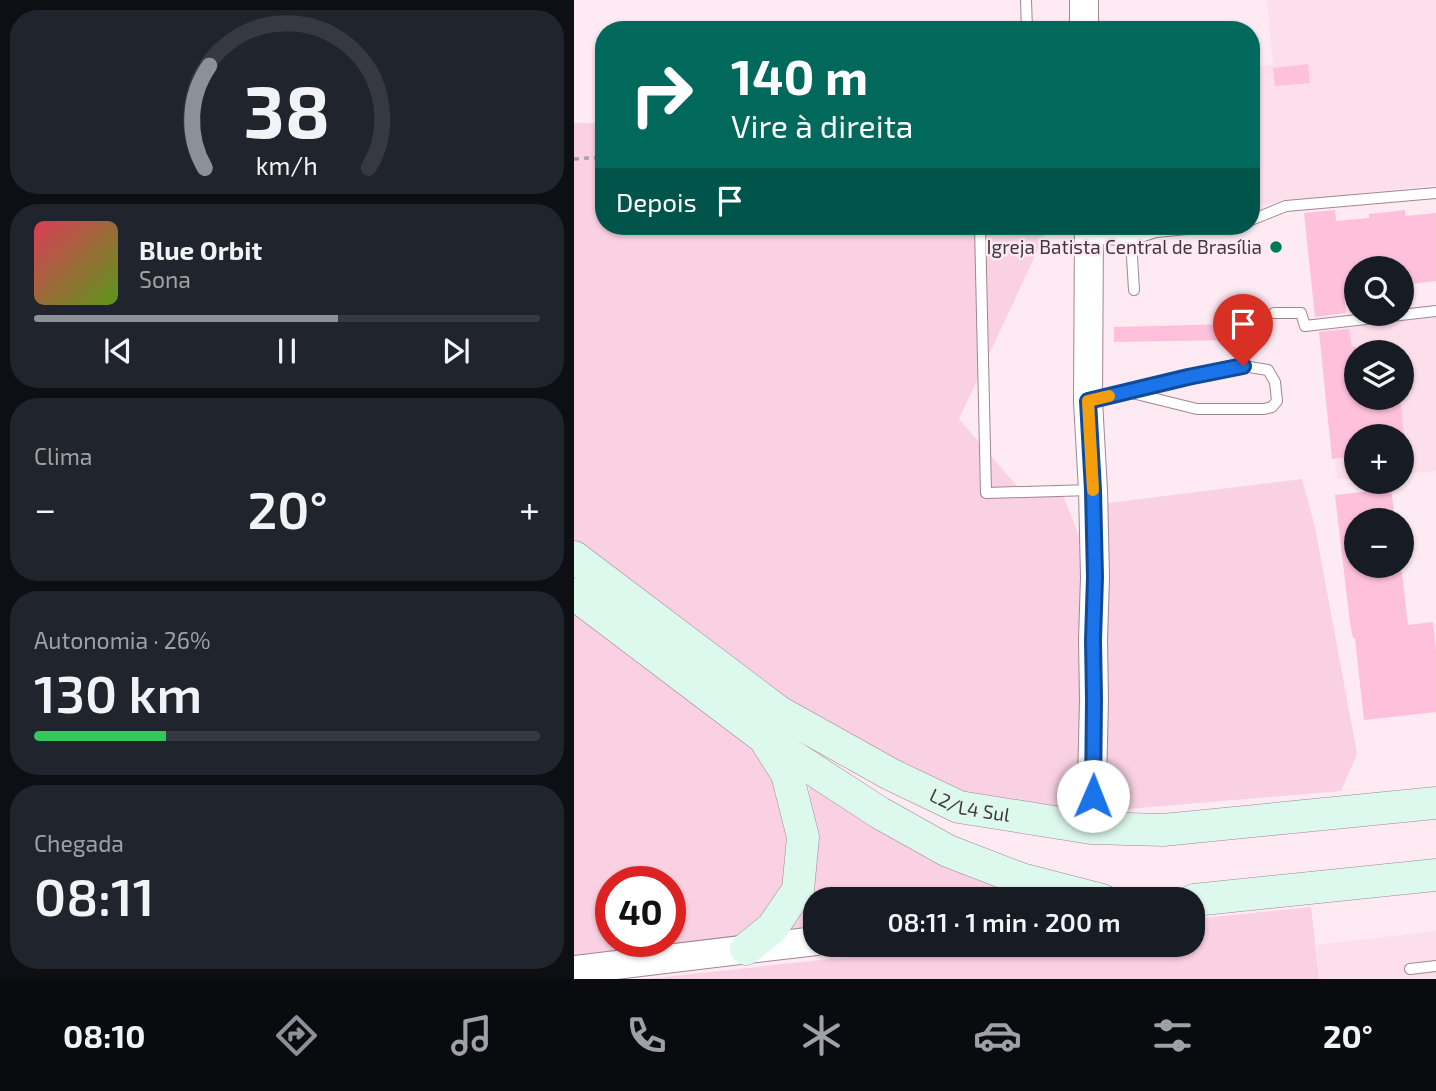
<!DOCTYPE html>
<html lang="pt">
<head>
<meta charset="utf-8">
<style>
  :root { --surface:#171b24; --page:#20242c; --text:#f1f3f6; --muted:#9ea1a6; --line:#363941; --accent:#8c9099 }
  body { margin:0; font-family:"Exo 2",sans-serif; background:var(--page); color:var(--text); height:100vh; display:flex; flex-direction:column; font-size:26px; white-space:nowrap }
  * { box-sizing:border-box; margin:0 }
  p { font-size:23px; color:var(--muted) }
  .icon { flex:none; width:38px; height:38px; fill:none; stroke:currentColor; stroke-width:2; stroke-linecap:round; stroke-linejoin:round }
  .map { position:relative; flex:1; overflow:hidden }
  .details { display:flex; flex-direction:column; gap:10px; padding:10px; background:#0d0f14; width:574px }
  .details>* { flex:none }
  .guide { position:absolute; left:21px; top:21px; width:665px; height:214px; border-radius:28px; box-shadow:0 2px 5px #0004; background:#00695c; color:#fff; overflow:hidden }
  .fabs { position:absolute; left:770px; top:256px; display:grid; gap:14px }
  .fabs a { display:grid; place-items:center; width:70px; height:70px; border-radius:50%; background:var(--surface); box-shadow:0 2px 5px #0004; font-size:35px }
  .speed { position:absolute; left:21px; top:866px; display:flex; gap:14px; font-size:35px; font-weight:700; text-align:center }
  .speed>* { display:grid; place-content:center; width:91px; height:91px; border-radius:50%; background:var(--surface); box-shadow:0 2px 5px #0004; line-height:1 }
  .speed .limit { border:10px solid #d22; background:#fff; color:#111 }
  .pin { position:absolute; display:grid; place-items:center; width:60px; height:60px; color:#fff; margin:-72px -30px; border-radius:50% 50% 50% 0; rotate:-45deg; box-shadow:0 0 7px #0007 }
  .pin .icon { rotate:45deg }
  .me { position:absolute; width:77px; margin:-38px; rotate:1deg; stroke-linejoin:round; filter:drop-shadow(0 0 5px #0008) }
  .turn { display:flex; align-items:center; gap:24px; height:147px; padding:0 21px; font-size:32px }
  .turn .icon { width:91px; height:91px; stroke-width:2.5 }
  .turn b { display:block; font-size:49px; line-height:60px }
  .then { display:flex; align-items:center; height:66px; padding:0 21px; background:#0003; gap:14px; font-size:26px }
  .big { font-size:52px; font-weight:600; line-height:1.1 }
  .details .card { flex:1; display:flex; flex-direction:column; justify-content:center; gap:10px; min-width:0; padding:0 24px; border-radius:28px; background:var(--page) }
  .details .dial { align-items:center; gap:0 }
  .dial svg { height:182px; overflow:visible; fill:none; stroke:var(--line); stroke-width:7; stroke-linecap:round; text-anchor:middle }
  .dial text { fill:var(--text); stroke:none }
  .song { display:flex; align-items:center; gap:21px }
  .cover { width:84px; height:84px; border-radius:10px; background:linear-gradient(135deg,hsl(350 70% 55%),hsl(90 70% 35%)) }
  .played { height:7px; border-radius:4px; background:linear-gradient(90deg,var(--accent) 60%,var(--line) 60%) }
  .keys { display:flex; justify-content:space-around; direction:ltr }
  .heat { display:flex; justify-content:space-between; align-items:center; font-size:38px; direction:ltr }
  .charge { height:10px; border-radius:5px; background:linear-gradient(90deg,#34c759 26%,var(--line) 0) }
  .trip { position:absolute; left:229px; top:887px; width:402px; height:70px; border-radius:28px; background:var(--surface); box-shadow:0 2px 5px #0004; font-weight:600; line-height:70px; text-align:center }
  .tabs { display:flex; height:112px; justify-content:space-around; align-items:center; background:#090b0e; color:var(--muted) }
  .tabs .icon { width:49px; height:49px }
  .tabs .on { color:var(--accent) }
  .tabs b { font-size:32px; color:var(--text) }
  main { display:flex; flex:1; min-height:0 }
  .map>svg:first-child { display:block }
  .built { fill:#fddeeb; fill-rule:evenodd }
  .green { fill:#f9d1e2; fill-rule:evenodd }
  .building { fill:#fec0db }
  .lines { fill:none; stroke-linecap:round; stroke-linejoin:round }
  .service-casing { stroke:#a18691; stroke-width:12 }
  .tertiary-casing { stroke:#a18691; stroke-width:30 }
  .secondary-casing { stroke:#a18691; stroke-width:33 }
  .path { stroke:#af9fa6; stroke-width:3.5; stroke-dasharray:5 5; stroke-linecap:butt }
  .service { stroke:#fff; stroke-width:10 }
  .tertiary { stroke:#fff; stroke-width:28 }
  .secondary { stroke:#ddf8ed; stroke-width:32 }
  .route-casing { stroke:#114b97; stroke-width:18 }
  .route { stroke:#1a73e8; stroke-width:12 }
  .slow { stroke:#f59e0b; stroke-width:12 }
  .poi-dot { fill:#007a57; stroke:#fdeaf2; stroke-width:2.5 }
  .labels { text-anchor:middle; stroke-width:5; stroke-linejoin:round; paint-order:stroke }
  .poi-label { font-size:19px; fill:#43373c; stroke:#fdeaf2; text-anchor:end }
  .street-label { font-size:19px; fill:#43373c; stroke:#fdeaf2 }
</style>
</head>
<body>
<main>
<section class="details">
<div class="card dial"><svg viewBox="0 0 100 80">
<path d="M14 69A42 42 0 1 1 86 69"/>
<path d="M14 69A42 42 0 0 1 16 24" stroke="#8c9099"/>
<text x="50" y="56" font-size="32" font-weight="700">38</text>
<text x="50" y="72" font-size="11">km/h</text>
</svg></div>
<div class="card">
<div class="song"><i class="cover"></i><div><b>Blue Orbit</b><p>Sona</p></div></div>
<div class="played"></div>
<div class="keys"><svg class="icon" aria-label="previous" viewBox="0 0 24 24"><path d="M18 5L8 12l10 7zM5 5v14"/></svg><svg class="icon" aria-label="pause" viewBox="0 0 24 24"><path d="M8 5v14M16 5v14"/></svg><svg class="icon" aria-label="next" viewBox="0 0 24 24"><path d="M6 5l10 7-10 7zM19 5v14"/></svg></div>
</div>
<div class="card"><p>Clima</p>
<div class="heat"><a>−</a><b class="big">20°</b><a>+</a></div>
</div>
<div class="card"><p>Autonomia · 26%</p><b class="big">130 km</b><div class="charge"></div></div>
<div class="card"><p>Chegada</p><b class="big">08:11</b></div>
</section>
<div class="map">
<svg width="862" height="979" viewBox="0 0 862 979">
  <rect width="100%" height="100%" fill="#fdeaf2"/>
  <g class="built">
    <polygon points="693,0 862,0 862,185 677,206 677,67 699,64"/>
    <path d="M862 317V471L828 474V436H782V478L763 479 749 331ZM782 352H828V397H782Z"/>
    <polygon points="862,931 862,979 746,979 742,945"/>
  </g>
  <g class="green">
    <polygon points="0,123 30,123 30,226 475,226 385,419 448,492 487,490 520,574 519,505 728,479 741,527 783,754 767,791 518,812 517,828 316,774 0,556"/>
    <path d="M0 593 189 737 241 858 233 765 306 813 528 899 242 900 241 941 0 967ZM37 882H96V942H37Z"/>
    <polygon points="737,907 745,979 72,979 384,945 620,945 620,919"/>
  </g>
  <g class="building">
    <polygon points="734,64 736,83 701,86 699,68"/>
    <polygon points="761,210 762,221 795,218 795,214 831,210 831,216 862,213 862,281 828,285 828,268 782,268 782,293 770,294 772,313 741,317 730,213"/>
    <polygon points="660,324 661,340 540,342 540,327"/>
    <polygon points="775,329 778,347 782,347 782,397 826,397 830,436 782,436 782,456 758,459 745,332"/>
    <polygon points="817,489 821,520 782,520 782,565 827,565 834,625 859,622 862,651 862,712 790,720 781,638 779,638 776,623 761,495"/>
  </g>
  <g class="lines">
    <defs>
      <g id="service">
        <polyline points="452,0 453,30"/>
        <polyline points="677,220 712,206 862,193"/>
        <polyline points="406,226 412,493 517,490"/>
        <polyline points="515,239 557,240 582,232 644,226"/>
        <polyline points="557,240 560,290"/>
        <polyline points="700,313 727,313 731,326 862,311"/>
        <polyline points="514,401 614,377 669,366 694,370 701,382 703,401 698,407 690,409 623,409 554,392"/>
        <polyline points="836,969 862,966"/>
      </g>
      <g id="tertiary">
        <polyline points="510,0 510,30"/>
        <polyline points="515,226 514,401 519,490 521,577 519,640 520,699 517,828"/>
        <polyline points="0,970 242,941"/>
      </g>
      <g id="secondary">
        <path id="s1" d="M0 557 205 712 316 774 385 807 517 828 589 830 862 803"/>
        <polyline points="0,594 189,737 306,813 374,851 447,879 528,900"/>
        <polyline points="620,900 862,875"/>
        <polyline points="172,949 198,928 224,890 229,837 213,774 194,744"/>
      </g>
    </defs>
    <use href="#service" class="service-casing"/>
    <use href="#tertiary" class="tertiary-casing"/>
    <use href="#secondary" class="secondary-casing"/>
    <polyline class="path" points="0,159 30,157"/>
    <use href="#service" class="service"/>
    <use href="#tertiary" class="tertiary"/>
    <use href="#secondary" class="secondary"/>
  </g>
  <g class="lines">
    <defs>
      <polyline id="route" points="519,796 520,699 519,640 521,577 519,490 514,401 614,377 669,366"/>
    </defs>
    <use href="#route" class="route-casing"/>
    <use href="#route" class="route"/>
    <polyline class="slow" points="519,490 514,401 535,396"/>
  </g>
  <circle class="poi-dot" cx="702" cy="247" r="7"/>
  <g class="labels">
    <g class="poi-label">
      <text x="688" y="254">Igreja Batista Central de Brasília</text>
    </g>
    <g class="street-label">
      <text dy="7" stroke="none"><textPath href="#s1" startOffset="471">L2/L4 Sul</textPath></text>
    </g>
  </g>
</svg>
<div class="fabs">
<a><svg class="icon" aria-label="search" viewBox="0 0 24 24"><circle cx="10" cy="10" r="6"/><path d="M15 15l6 6"/></svg></a>
<a><svg class="icon" aria-label="layers" viewBox="0 0 24 24"><path d="M12 4l9 5-9 5-9-5zM3 14l9 5 9-5"/></svg></a>
<a>+</a>
<a>−</a>
</div>
<div class="speed"><div class="limit">40</div></div>
<div class="pin" style="left:669px;top:366px;background:#d93025"><svg class="icon" aria-label="arrive" viewBox="0 0 24 24"><path d="M6 21V4h12l-3 4 3 4H6"/></svg></div>
<svg class="me" style="left:519px;top:796px" viewBox="-20 -20 40 40"><circle r="19" fill="#fff"/><path d="M0-13L10 11 0 6-10 11z" fill="#1a73e8"/></svg>
<div class="trip">08:11 · 1 min · 200 m</div>
<div class="guide">
<div class="turn"><svg class="icon" aria-label="right" viewBox="0 0 24 24"><path d="M7 20v-9h11M14 6l5 5-5 5"/></svg><div><b>140 m</b>Vire à direita</div></div>
<div class="then">Depois<svg class="icon" aria-label="arrive" viewBox="0 0 24 24"><path d="M6 21V4h12l-3 4 3 4H6"/></svg></div>
</div>
</div>
</main>
<nav class="tabs">
<b>08:10</b>
<svg class="icon on" aria-label="directions" viewBox="0 0 24 24"><path d="M12 3l9 9-9 9-9-9zM9 14v-3h6M13 9l2 2-2 2"/></svg>
<svg class="icon" aria-label="music" viewBox="0 0 24 24"><path d="M9 18V5l10-2v13"/><circle cx="6" cy="18" r="3"/><circle cx="16" cy="16" r="3"/></svg>
<svg class="icon" aria-label="phone" viewBox="0 0 24 24"><path d="M5 4h4l2 5-3 2q2 4 5 5l2-3 5 2v4C11 20 4 13 5 4z"/></svg>
<svg class="icon" aria-label="climate" viewBox="0 0 24 24"><path d="M12 3v18M4 7l16 10M4 17L20 7"/></svg>
<svg class="icon" aria-label="car" viewBox="0 0 24 24"><path d="M5 17H2v-5l4-1 3-4h7l3 4 3 1v5h-3M9 17h6M6 11h13"/><circle cx="7" cy="17" r="2"/><circle cx="17" cy="17" r="2"/></svg>
<svg class="icon" aria-label="filters" viewBox="0 0 24 24"><path d="M4 7h16M4 17h16"/><circle cx="9" cy="7" r="2"/><circle cx="15" cy="17" r="2"/></svg>
<b>20°</b>
</nav>
</body>
</html>
